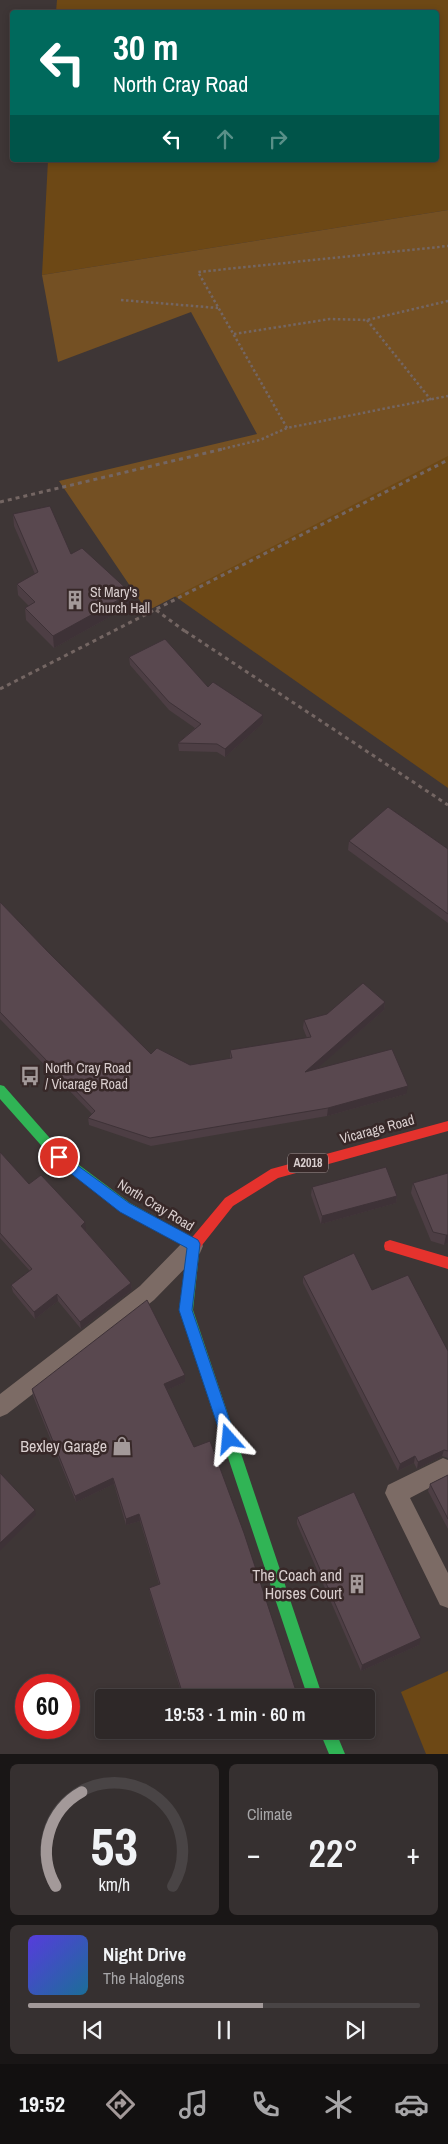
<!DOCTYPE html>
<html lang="en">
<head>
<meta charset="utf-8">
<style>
  :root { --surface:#2e2828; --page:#363030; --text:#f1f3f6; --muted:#a7a6a8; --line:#494445; --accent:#a39999 }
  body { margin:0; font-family:"Archivo Narrow",sans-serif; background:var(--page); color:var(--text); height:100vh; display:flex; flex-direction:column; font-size:19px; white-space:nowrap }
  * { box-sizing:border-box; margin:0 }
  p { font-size:16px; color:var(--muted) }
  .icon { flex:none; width:28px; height:28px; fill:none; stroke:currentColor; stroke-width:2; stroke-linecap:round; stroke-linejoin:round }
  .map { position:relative; height:1754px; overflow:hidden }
  .sheet { display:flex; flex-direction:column; gap:10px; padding:10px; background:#191616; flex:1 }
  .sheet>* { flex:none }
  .top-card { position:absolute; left:10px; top:10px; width:429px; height:152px; border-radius:5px; box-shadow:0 2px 8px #0003,0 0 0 1px var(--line); background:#00695c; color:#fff; overflow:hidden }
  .speed { position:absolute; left:15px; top:1674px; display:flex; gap:10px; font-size:25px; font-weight:700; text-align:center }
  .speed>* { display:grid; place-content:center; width:65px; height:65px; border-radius:50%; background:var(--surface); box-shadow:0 2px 8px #0003,0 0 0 1px var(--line); line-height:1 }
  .speed .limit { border:8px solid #d22; background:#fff; color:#111 }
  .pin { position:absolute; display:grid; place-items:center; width:42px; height:42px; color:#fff; margin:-21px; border:2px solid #fff; border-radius:50%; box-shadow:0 1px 5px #0007 }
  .me { position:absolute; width:55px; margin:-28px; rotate:342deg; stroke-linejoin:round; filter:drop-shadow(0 0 4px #0008) }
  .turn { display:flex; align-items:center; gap:18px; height:105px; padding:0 20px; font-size:22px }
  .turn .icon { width:65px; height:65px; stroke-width:2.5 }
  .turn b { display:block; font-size:35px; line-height:42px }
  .lanes { display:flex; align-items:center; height:48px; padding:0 20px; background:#0003; justify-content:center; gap:25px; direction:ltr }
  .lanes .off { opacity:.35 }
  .big { font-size:38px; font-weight:600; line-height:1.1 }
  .sheet .card { flex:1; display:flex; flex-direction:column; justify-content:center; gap:8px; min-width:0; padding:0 18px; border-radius:8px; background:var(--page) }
  .sheet .dial { align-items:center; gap:0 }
  .dial svg { height:130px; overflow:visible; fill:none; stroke:var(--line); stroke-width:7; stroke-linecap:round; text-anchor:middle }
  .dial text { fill:var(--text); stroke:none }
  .song { display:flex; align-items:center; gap:15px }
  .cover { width:60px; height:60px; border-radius:8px; background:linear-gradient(135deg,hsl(250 70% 55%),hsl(200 70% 35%)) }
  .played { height:5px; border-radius:2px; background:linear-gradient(90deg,var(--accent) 60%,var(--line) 60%) }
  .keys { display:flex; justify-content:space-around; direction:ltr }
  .heat { display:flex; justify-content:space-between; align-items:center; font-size:28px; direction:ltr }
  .sheet .tiles { flex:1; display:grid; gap:10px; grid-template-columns:1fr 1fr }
  .card:last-child { grid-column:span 2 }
  .trip { position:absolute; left:95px; top:1689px; width:280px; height:50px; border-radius:5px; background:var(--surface); box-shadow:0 2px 8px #0003,0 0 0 1px var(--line); font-weight:600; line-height:50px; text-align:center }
  .dock { display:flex; height:80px; justify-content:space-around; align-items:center; background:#121010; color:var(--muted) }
  .dock .icon { width:35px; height:35px }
  .dock .selected { color:var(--accent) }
  .dock b { font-size:22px; color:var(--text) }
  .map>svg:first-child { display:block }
  .green { fill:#6d4815 }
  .forest { fill:#745023 }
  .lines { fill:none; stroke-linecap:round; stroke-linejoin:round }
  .path-far1 { stroke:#746663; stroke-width:2.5; stroke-dasharray:2.5 2.5; stroke-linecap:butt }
  .path { stroke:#746663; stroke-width:3; stroke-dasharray:4 4; stroke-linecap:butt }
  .lane { fill:#7c6b65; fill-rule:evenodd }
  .fast { fill:#30b455; fill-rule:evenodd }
  .jam { fill:#e5322d; fill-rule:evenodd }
  .wall { fill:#4d3e44 }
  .shaded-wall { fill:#3e3237 }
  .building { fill:#59484f; stroke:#3e3237 }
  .route { fill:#1a73e8; stroke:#114b97 }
  .labels { text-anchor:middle; stroke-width:5; stroke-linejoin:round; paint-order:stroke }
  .shield { fill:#372828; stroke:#a89c9c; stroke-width:1 }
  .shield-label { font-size:12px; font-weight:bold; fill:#d9cece }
  .poi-label { font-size:14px; fill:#d9cece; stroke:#372828; text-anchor:start }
  .street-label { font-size:14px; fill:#d9cece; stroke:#372828 }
  .near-poi-label { font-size:16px; fill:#d9cece; stroke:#372828; text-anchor:end }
</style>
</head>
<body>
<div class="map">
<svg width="448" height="1754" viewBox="0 0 448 1754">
  <rect width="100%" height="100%" fill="#3e3636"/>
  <g class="green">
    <polygon points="57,0 448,0 448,210 42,275 48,160 436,160 436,12 56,12"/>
    <polygon points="448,455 448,788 173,595"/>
    <polygon points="448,1671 448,1754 426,1754 401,1692"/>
  </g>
  <polygon class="forest" points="448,210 448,456 147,611 59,481 257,434 191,312 58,362 42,275"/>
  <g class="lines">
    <g class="path-far1">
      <polyline points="121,300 218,308"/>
      <polyline points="367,320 431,400"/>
      <polyline points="234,334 330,319 367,320 448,301"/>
      <polyline points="287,428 198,272 448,246"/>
      <polyline points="218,450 260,440 287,428 448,396"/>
    </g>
    <g class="path">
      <polyline points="0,502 223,449"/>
      <polyline points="156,610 186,632"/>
      <polyline points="185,631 448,805"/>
      <polyline points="0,689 448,460"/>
    </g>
    <g class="lane">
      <polygon points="193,1237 200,1239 203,1246 200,1253 154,1300 7,1414 0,1417 0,1394 140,1286 186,1239"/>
      <polygon points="443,1458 448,1460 448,1478 410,1498 448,1573 448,1608 440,1605 385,1493 388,1485"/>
    </g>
    <g class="fast">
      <polygon points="0,1085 4,1086 63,1153 130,1203 199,1241 200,1245 193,1310 323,1698 308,1698 179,1310 187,1248 120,1211 55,1161 0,1099"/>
      <polygon points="319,1730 335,1730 345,1754 329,1754"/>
    </g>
    <g class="jam">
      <polygon points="448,1121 448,1131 278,1178 233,1206 199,1249 194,1251 189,1249 188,1245 189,1241 225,1198 271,1169"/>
      <polygon points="390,1240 448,1257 448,1269 385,1250 384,1246 385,1242"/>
    </g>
  </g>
  <g class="wall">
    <polygon points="13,514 71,554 131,605 54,648 26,620 25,608 29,606 18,595 17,584 35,574 14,526"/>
    <polygon points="129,657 208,687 263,715 263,723 225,757 217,752 179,751 178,743 195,728 169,710 130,665"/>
    <polygon points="349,841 448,849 448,923 348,850"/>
    <polygon points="0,902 49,953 151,1054 190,1065 230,1059 230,1050 307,1038 303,1028 304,1020 385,1002 384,1010 317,1068 406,1094 327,1116 151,1146 89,1125 88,1118 92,1114 0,1019"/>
    <polygon points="0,1152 29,1184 86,1230 85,1230 131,1283 132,1290 81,1329 58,1301 35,1319 13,1292 11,1285 30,1271 0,1238"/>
    <polygon points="448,1173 448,1243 444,1245 431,1241 411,1193 413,1183"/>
    <polygon points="312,1187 397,1196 396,1203 321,1224 311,1195"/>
    <polygon points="303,1276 372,1290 448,1351 448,1458 442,1456 417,1469 414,1463 398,1471 303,1283"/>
    <polygon points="185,1382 167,1390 297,1694 302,1698 183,1698 150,1594 149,1588 159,1584 140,1521 126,1525 114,1484 76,1502 33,1396 32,1389"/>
    <polygon points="448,1475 448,1529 428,1491 430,1484"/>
    <polygon points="297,1517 419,1645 361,1671 297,1524"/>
  </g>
  <g class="shaded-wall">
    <polygon points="131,593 131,605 54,648 53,636"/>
    <polygon points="263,715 263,723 225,757 225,749"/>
    <polygon points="385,1002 384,1010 304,1080 305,1072"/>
    <polygon points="408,1086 406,1094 327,1116 328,1108"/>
    <polygon points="397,1196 396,1203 321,1224 322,1216"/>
    <polygon points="85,1222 86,1230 82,1233 81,1226"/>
    <polygon points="446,1235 448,1235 448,1243 444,1245"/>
    <polygon points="131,1283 132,1290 81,1329 80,1322"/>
    <polygon points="57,1294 58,1301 35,1319 34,1312"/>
    <polygon points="185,1375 185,1382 165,1391 164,1384"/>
    <polygon points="444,1450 442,1456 417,1469 418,1462"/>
    <polygon points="415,1456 414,1463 398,1471 400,1464"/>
    <polygon points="113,1478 114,1484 76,1502 75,1496"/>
    <polygon points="35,1510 36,1515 0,1551 0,1543"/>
    <polygon points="139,1514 140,1521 126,1525 126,1519"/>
    <polygon points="421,1638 419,1645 361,1671 362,1665"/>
    <polygon points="206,1730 218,1730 196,1738 196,1734"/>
    <polygon points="254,1730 266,1730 254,1735"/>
  </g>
  <g class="building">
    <polygon points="50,506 71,554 82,548 131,593 53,636 25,608 35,602 17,584 38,572 13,514"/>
    <polygon points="165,639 208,687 213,682 263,715 225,749 217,744 178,743 201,724 169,702 129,657"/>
    <polygon points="388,807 448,849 448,914 349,841"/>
    <polygon points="0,902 49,953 151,1054 157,1048 190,1065 232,1058 230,1050 311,1037 304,1020 327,1014 363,983 385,1002 305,1072 392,1049 408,1086 328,1108 150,1138 88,1118 95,1111 0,1012"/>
    <polygon points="0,1152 29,1184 41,1175 85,1222 81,1226 131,1283 80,1322 57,1294 34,1312 11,1285 32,1269 0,1233"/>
    <polygon points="386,1167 397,1196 322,1216 312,1187"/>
    <polygon points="448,1173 448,1235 446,1235 433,1232 413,1183"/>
    <polygon points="354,1253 372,1290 408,1275 448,1351 448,1451 444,1450 418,1462 415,1456 400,1464 303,1276"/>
    <polygon points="147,1300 185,1375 164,1384 194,1447 210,1441 244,1533 297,1694 302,1695 302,1698 184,1698 149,1588 160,1584 139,1514 126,1519 113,1478 75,1496 32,1389"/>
    <polygon points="0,1473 35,1510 0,1543"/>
    <polygon points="448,1475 448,1519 430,1484"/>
    <polygon points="354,1492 421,1638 362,1665 297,1517"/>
    <polygon points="194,1730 206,1730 196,1734"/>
  </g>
  <polygon class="route" points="59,1152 129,1203 198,1240 200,1244 192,1310 236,1439 234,1444 229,1446 224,1444 222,1439 179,1310 187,1248 120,1212 55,1161 53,1157 55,1153"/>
  <defs>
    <symbol id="building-bare" viewBox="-9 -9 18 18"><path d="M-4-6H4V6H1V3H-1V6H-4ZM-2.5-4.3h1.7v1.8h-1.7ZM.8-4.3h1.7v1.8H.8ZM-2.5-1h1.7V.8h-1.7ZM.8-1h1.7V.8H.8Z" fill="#a39999" stroke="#372828" stroke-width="2.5" paint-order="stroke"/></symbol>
    <symbol id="bus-bare" viewBox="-9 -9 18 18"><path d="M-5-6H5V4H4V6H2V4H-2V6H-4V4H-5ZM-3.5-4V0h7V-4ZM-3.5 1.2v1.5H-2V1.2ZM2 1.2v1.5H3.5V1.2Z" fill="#a39999" stroke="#372828" stroke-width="2.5" paint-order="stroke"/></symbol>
    <symbol id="shop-bare" viewBox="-9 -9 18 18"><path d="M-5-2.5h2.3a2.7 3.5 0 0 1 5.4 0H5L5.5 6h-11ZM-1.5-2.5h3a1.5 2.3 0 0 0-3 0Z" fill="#a39999" stroke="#372828" stroke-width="2.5" paint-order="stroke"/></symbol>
  </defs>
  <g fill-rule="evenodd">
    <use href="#building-bare" x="61" y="586" width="28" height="28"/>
    <use href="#bus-bare" x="16" y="1062" width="28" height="28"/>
    <use href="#shop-bare" x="108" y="1432" width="28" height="28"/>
    <use href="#building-bare" x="343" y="1570" width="28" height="28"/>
  </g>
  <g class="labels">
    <rect class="shield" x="288" y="1153.5" width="40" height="19" rx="4"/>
    <g class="shield-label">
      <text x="308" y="1167">A2018</text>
    </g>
    <g class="poi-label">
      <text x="90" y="597">St Mary's<tspan x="90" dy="16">Church Hall</tspan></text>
      <text x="45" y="1073">North Cray Road<tspan x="45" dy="16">/ Vicarage Road</tspan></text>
    </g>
    <g class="street-label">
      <text transform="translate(377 1129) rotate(-15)" y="5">Vicarage Road</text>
      <text transform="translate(156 1205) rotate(31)" y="5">North Cray Road</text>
    </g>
    <g class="near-poi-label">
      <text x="107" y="1452">Bexley Garage</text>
      <text x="342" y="1581">The Coach and<tspan x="342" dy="18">Horses Court</tspan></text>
    </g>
  </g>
</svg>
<div class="speed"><div class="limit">60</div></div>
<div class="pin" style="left:59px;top:1157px;background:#d93025"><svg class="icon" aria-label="arrive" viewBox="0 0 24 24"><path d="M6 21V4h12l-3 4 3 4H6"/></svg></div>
<svg class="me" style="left:229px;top:1439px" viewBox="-20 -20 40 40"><path d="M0-17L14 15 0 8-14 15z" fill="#1a73e8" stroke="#fff" stroke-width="4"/></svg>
<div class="trip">19:53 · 1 min · 60 m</div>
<div class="top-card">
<div class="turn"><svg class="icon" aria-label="left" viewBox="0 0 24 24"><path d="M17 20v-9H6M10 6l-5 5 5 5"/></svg><div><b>30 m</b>North Cray Road</div></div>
<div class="lanes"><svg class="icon" aria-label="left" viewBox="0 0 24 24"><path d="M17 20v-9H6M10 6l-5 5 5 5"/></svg><svg class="icon off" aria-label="ahead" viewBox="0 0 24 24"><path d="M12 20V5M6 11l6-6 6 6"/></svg><svg class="icon off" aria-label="right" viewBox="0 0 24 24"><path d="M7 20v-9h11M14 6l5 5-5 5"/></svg></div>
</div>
</div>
<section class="sheet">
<div class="tiles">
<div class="card dial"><svg viewBox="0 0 100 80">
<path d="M14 69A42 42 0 1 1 86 69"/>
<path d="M14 69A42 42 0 0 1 30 11" stroke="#a39999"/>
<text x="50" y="56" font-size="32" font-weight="700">53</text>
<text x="50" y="72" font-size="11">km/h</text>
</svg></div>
<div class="card"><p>Climate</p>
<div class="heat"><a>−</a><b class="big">22°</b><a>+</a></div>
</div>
<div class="card">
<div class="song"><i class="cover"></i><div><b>Night Drive</b><p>The Halogens</p></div></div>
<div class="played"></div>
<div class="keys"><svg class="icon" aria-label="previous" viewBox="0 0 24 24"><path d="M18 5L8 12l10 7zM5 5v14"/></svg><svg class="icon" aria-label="pause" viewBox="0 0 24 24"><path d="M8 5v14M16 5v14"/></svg><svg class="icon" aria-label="next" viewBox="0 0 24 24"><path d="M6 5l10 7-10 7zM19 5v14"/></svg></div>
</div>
</div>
</section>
<nav class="dock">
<b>19:52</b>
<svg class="icon selected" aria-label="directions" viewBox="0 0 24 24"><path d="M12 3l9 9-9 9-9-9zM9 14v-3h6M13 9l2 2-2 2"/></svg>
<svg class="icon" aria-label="music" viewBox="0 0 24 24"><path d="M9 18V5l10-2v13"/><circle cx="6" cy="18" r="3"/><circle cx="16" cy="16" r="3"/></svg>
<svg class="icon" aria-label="phone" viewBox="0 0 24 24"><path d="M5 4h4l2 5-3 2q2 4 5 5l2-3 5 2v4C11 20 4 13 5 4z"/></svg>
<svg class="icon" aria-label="climate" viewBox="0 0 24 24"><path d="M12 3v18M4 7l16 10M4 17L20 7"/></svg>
<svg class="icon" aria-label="car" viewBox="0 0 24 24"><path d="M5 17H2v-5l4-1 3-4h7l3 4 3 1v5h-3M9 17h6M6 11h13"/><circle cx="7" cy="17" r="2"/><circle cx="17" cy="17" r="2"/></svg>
</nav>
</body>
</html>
